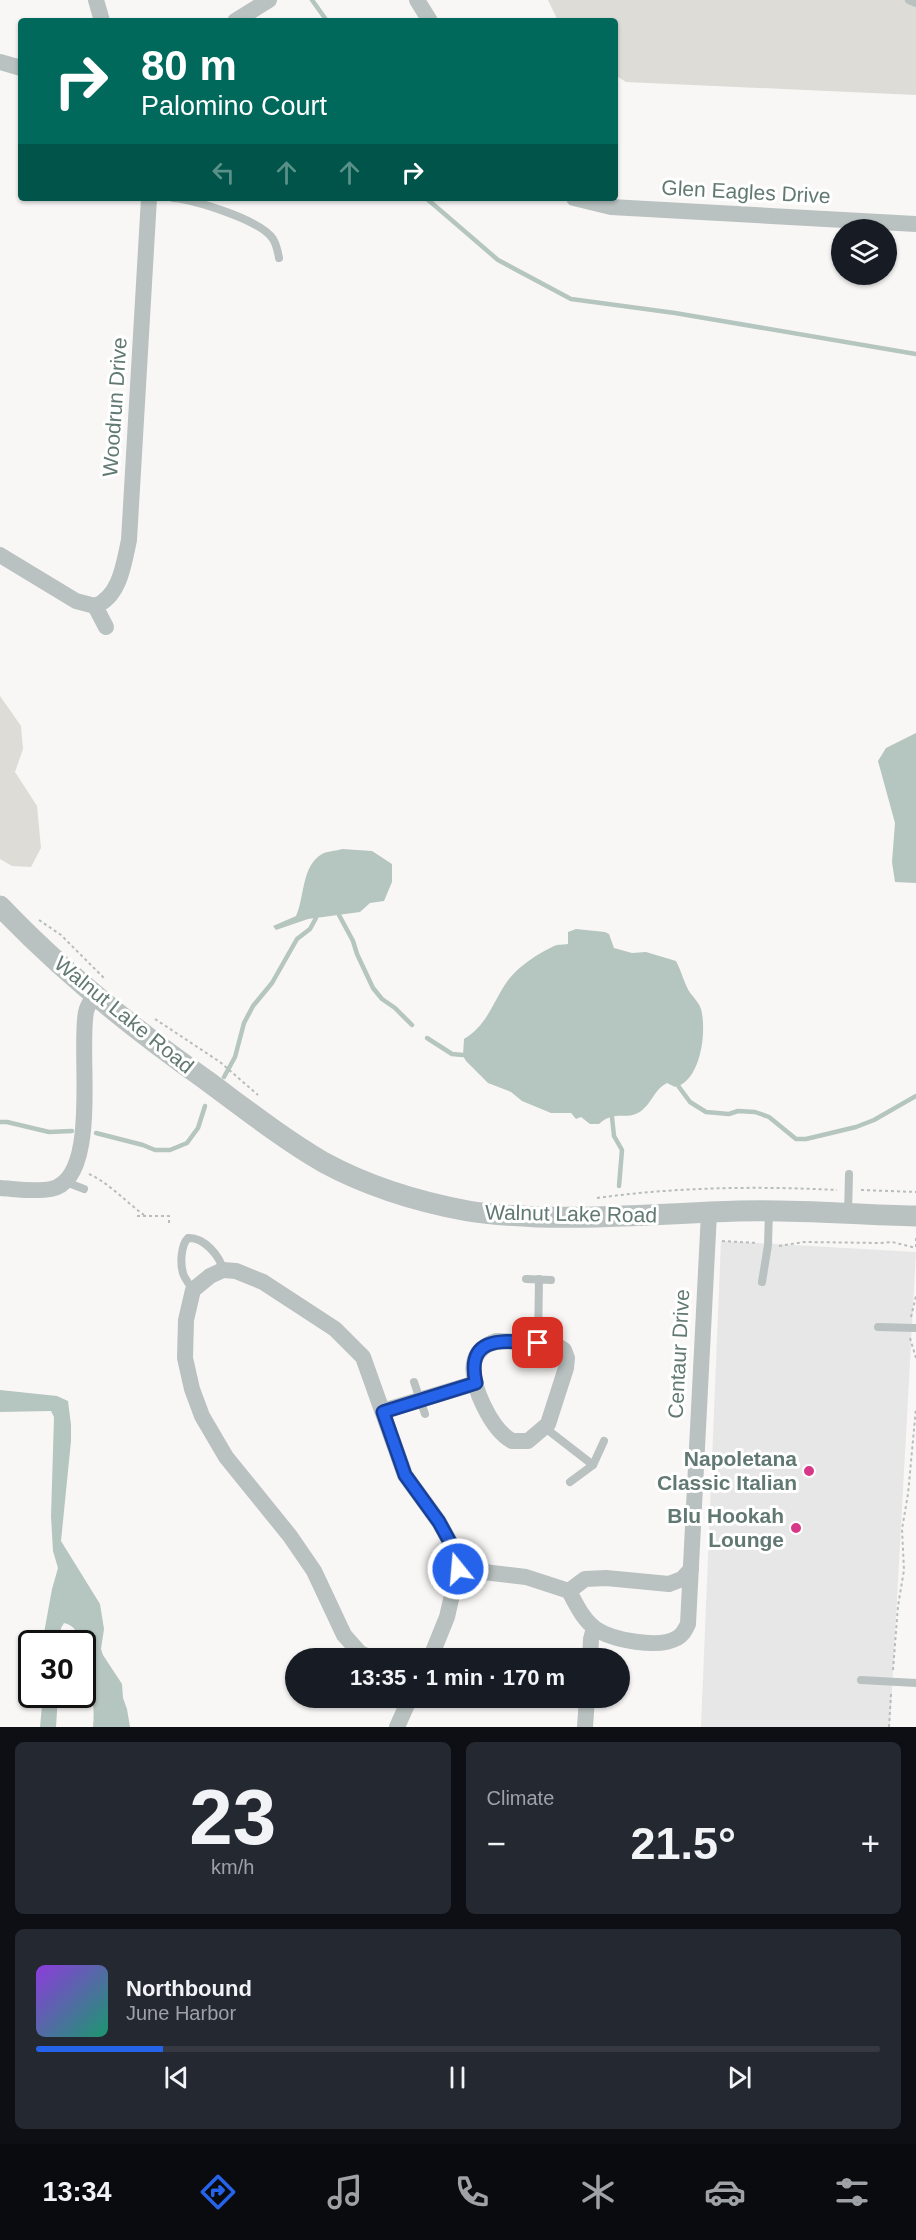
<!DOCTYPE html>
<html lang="en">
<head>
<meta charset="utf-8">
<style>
  :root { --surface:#171b24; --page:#242831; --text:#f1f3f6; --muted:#9ea1a6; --line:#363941; --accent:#2563eb }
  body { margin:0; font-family:Helvetica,sans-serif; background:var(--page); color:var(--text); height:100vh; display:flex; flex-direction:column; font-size:22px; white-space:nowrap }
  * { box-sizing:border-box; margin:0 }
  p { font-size:20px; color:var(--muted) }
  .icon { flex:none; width:33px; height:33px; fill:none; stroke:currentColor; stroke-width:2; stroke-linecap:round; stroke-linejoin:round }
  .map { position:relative; height:1727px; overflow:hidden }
  .drawer { display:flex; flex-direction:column; gap:15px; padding:15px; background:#0d0f14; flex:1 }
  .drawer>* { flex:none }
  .guide { position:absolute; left:18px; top:18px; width:600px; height:183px; border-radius:6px; box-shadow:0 2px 4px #0004; background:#00695c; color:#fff; overflow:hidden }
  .controls { position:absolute; left:831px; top:219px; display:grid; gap:12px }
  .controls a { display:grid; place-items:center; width:66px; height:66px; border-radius:50%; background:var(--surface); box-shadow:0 2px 4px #0004; font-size:30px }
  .speed { position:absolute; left:18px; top:1630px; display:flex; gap:12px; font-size:30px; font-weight:700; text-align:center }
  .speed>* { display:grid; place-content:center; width:78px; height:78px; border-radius:50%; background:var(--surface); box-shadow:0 2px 4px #0004; line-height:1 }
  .speed .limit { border:3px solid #111; border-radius:9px; background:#fff; color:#111 }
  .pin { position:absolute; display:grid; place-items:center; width:51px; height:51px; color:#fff; margin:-26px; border-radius:12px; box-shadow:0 3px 9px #0006 }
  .me { position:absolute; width:66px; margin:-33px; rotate:343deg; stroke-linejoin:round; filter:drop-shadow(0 0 4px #0008) }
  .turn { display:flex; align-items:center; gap:21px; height:126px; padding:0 24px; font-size:27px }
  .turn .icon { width:78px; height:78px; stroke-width:2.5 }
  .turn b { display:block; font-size:42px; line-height:51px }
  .lanes { display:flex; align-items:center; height:57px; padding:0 24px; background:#0003; justify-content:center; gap:30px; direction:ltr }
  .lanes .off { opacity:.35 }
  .big { font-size:45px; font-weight:700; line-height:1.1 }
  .drawer .card { flex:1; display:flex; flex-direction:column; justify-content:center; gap:9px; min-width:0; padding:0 21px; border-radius:9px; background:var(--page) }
  .drawer .dial { align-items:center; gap:0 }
  .dial b { font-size:78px; line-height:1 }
  .song { display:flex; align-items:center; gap:18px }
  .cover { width:72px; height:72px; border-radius:9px; background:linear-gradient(135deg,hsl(270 70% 55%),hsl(160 70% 35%)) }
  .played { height:6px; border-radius:3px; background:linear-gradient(90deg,var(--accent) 15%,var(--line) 15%) }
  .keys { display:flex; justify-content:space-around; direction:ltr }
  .heat { display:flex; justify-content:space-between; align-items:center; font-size:33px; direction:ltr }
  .drawer .tiles { flex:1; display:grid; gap:15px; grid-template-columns:1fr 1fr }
  .card:last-child { grid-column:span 2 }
  .trip { position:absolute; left:285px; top:1648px; width:345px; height:60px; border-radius:30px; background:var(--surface); box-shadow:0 2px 4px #0004; font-weight:700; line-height:60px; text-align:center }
  .dock { display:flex; height:96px; justify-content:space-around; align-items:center; background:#090b0e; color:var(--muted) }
  .dock .icon { width:42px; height:42px }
  .dock .active { color:var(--accent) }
  .dock b { font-size:27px; color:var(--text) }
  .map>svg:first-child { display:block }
  .built { fill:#e7e7e7 }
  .green { fill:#dddcd6 }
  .water { fill:#b5c5bf }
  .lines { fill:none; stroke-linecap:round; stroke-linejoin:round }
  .stream { stroke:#b5c5bf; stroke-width:4.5 }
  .path { stroke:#b7bdbb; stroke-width:2; stroke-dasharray:3 3; stroke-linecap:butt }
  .service { stroke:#b9c2c0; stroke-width:8 }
  .minor { stroke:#b9c2c0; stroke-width:16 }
  .tertiary { stroke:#b9c2c0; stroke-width:21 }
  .route-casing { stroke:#184099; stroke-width:15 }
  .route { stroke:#2563eb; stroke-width:10 }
  .poi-dot { fill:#d83789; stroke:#fff; stroke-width:2 }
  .labels { text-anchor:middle; stroke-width:6; stroke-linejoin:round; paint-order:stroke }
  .street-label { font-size:21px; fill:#617972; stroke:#fff }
  .poi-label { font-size:21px; font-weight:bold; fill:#617972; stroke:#fff; text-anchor:end }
</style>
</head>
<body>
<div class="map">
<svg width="916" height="1727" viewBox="0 0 916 1727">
  <rect width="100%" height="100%" fill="#f9f7f6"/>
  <polygon class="built" points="721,1241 916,1252 890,1727 701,1727"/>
  <g class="green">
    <polygon points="548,0 916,0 916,95 626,82 615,75 615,21 558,21"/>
    <polygon points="0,696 21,726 23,749 15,772 37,806 41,848 31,867 12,866 0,859"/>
  </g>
  <g class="water">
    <polygon points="916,733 916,883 895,882 892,862 895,823 878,761 886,748"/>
    <path d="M342 849 372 851 392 864V882L384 901 370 903 360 912 308 919 276 930 273 926 296 916C305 896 301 867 322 854 327 851 336 851 342 849Z"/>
    <path d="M576 929 605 932 609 934 614 948 632 953 646 952 676 961C681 970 685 986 691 994 695 999 699 1003 701 1009 707 1031 701 1081 675 1087L667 1083C653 1090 652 1105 638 1113 624 1120 615 1110 599 1124H590L581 1117 576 1119 571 1113H551L522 1101 511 1092 488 1083 466 1061 463 1056 464 1039C489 1024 493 1000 509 979 519 966 539 953 554 946 558 944 563 945 568 944V932Z"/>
    <path d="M0 1390 57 1396 68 1401 71 1425V1441L61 1541 100 1604 104 1629 101 1649 103 1655 122 1684 123 1698 127 1709 130 1727H93C95 1709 92 1691 89 1673 87 1663 82 1654 82 1644H80C77 1633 76 1626 64 1623L61 1628 60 1644H42L52 1589 58 1568 53 1551 51 1516 54 1417 51 1411 0 1412Z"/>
    <polygon points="43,1695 58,1695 56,1727 40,1727"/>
  </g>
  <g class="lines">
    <g class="stream">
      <polyline points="312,0 327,21"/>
      <polyline points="426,198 498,260 571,299 675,313 916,354"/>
      <polyline points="339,915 353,941 357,954 373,988 382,999 395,1008 412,1025"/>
      <polyline points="427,1038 452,1054 463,1055"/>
      <polyline points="224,1077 235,1057 244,1023 253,1006 272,983 297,939 310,929 316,918"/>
      <polyline points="679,1087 690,1102 706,1112 729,1114 738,1111 755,1112 769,1117 796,1139 806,1139 856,1127 874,1120 916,1096"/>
      <polyline points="612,1117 614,1136 622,1150 619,1186"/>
      <polyline points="0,1122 7,1122 49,1132 72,1131"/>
      <polyline points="96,1133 143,1145 155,1150 170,1150 187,1143 198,1128 205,1106"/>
    </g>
    <g class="path">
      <polyline points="39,920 61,935 104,978"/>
      <polyline points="155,1019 220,1062 258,1095"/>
      <path d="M89 1174C109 1183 126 1202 144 1215"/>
      <polyline points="861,1190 916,1192"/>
      <path d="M597 1198C676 1187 758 1186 837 1190"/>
      <polyline points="137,1216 169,1216 169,1225"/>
      <polyline points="916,1238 916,1248"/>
      <polyline points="722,1241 758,1243"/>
      <polyline points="779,1246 804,1242 881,1243 892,1242 916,1248"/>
      <polyline points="911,1317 916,1296"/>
      <polyline points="910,1338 916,1358"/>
      <polyline points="893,1670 898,1606 904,1570 902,1529 908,1494 916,1408"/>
      <polyline points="889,1727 891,1694"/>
    </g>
    <g class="service">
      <polyline points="909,0 916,3"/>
      <path d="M173 198C195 200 261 220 273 239 276 244 278 252 279 258"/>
      <polyline points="66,1182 84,1189"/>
      <polyline points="848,1214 849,1174"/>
      <polyline points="526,1279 551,1280"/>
      <polyline points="762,1282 768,1245 769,1211"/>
      <path d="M193 1290C190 1285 184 1278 183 1273 180 1263 181 1245 188 1238 204 1237 220 1256 223 1270"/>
      <polyline points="878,1327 916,1328"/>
      <polyline points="538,1343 539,1279"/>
      <polyline points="414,1382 425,1414"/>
      <polyline points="544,1427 593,1465"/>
      <polyline points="570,1482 593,1465 604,1441"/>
      <polyline points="861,1680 916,1683"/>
    </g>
    <g class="minor">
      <polyline points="96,0 102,21"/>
      <polyline points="417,0 430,21"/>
      <polyline points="235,21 269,0"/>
      <polyline points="0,62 21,68"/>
      <polyline points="574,198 611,207 916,224"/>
      <polyline points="0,555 76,601 95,606"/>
      <path d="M95 606C120 597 124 563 129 540L149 198"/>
      <polyline points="95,606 106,627"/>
      <path d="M0 1188C16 1189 35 1192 51 1189 101 1179 78 1052 86 1012 87 1006 91 1001 94 996"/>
      <path d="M496 1341 553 1343 564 1350 567 1358 566 1368 548 1424 528 1441H512C492 1430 470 1386 474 1363 476 1351 485 1345 496 1341Z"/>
      <polyline points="383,1411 476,1383"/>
      <path d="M458 1569 526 1577 569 1591C576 1604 583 1620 596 1629 612 1640 659 1649 677 1638 683 1635 685 1630 688 1624L709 1213"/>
      <polyline points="569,1591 585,1579 606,1578 669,1584 682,1579 691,1569"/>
      <polyline points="373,1659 360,1653 344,1635 314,1571 290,1536 226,1457 202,1416 192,1389 185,1358 186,1320 193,1290 210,1276 223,1270 236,1271 263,1282 335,1329 363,1357 405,1475 439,1522 451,1544 458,1569 447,1617 430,1659"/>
      <polyline points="590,1659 591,1639 594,1628"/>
      <polyline points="397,1727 410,1698"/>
      <polyline points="585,1727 587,1698"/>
    </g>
    <path class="tertiary" d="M0 906C63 972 132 1028 206 1080 244 1108 282 1138 323 1162 367 1186 419 1202 468 1211 491 1215 516 1216 539 1217 605 1219 671 1213 738 1211 797 1209 857 1215 916 1216"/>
  </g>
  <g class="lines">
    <defs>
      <path id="route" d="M458 1569 451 1544 439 1522 405 1475 383 1412 476 1383C465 1334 505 1341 538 1343"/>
    </defs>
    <use href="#route" class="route-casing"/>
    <use href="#route" class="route"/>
  </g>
  <g class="poi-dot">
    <circle cx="809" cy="1471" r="6"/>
    <circle cx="796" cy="1528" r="6"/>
  </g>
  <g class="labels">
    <g class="street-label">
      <text transform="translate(746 192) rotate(3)" y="7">Glen Eagles Drive</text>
      <text transform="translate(115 407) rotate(-86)" y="7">Woodrun Drive</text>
      <text transform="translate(124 1015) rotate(39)" y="7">Walnut Lake Road</text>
      <text transform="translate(571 1214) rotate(1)" y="7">Walnut Lake Road</text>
      <text transform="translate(679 1354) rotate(-87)" y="7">Centaur Drive</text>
    </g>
    <g class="poi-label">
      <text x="797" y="1466">Napoletana<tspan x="797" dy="24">Classic Italian</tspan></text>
      <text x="784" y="1523">Blu Hookah<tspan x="784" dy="24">Lounge</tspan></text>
    </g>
  </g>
</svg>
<div class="controls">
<a><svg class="icon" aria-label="layers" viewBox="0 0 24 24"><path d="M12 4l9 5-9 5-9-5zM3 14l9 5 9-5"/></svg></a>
</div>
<div class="speed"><div class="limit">30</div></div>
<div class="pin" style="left:538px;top:1343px;background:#d93025"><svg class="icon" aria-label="arrive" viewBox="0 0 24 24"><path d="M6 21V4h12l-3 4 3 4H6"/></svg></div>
<svg class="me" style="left:458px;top:1569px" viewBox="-20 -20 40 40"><circle r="17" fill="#2563eb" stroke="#fff" stroke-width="3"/><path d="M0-11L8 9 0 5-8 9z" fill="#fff"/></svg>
<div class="trip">13:35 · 1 min · 170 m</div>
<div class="guide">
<div class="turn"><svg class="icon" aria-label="right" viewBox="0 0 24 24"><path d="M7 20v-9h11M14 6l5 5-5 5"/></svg><div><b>80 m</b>Palomino Court</div></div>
<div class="lanes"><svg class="icon off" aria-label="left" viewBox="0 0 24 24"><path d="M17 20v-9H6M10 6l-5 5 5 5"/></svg><svg class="icon off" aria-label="ahead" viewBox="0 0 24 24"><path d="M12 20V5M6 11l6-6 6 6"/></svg><svg class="icon off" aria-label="ahead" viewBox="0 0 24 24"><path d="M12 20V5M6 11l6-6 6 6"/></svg><svg class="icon" aria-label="right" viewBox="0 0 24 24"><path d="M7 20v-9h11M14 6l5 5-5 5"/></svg></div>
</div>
</div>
<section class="drawer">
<div class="tiles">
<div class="card dial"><b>23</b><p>km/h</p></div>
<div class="card"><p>Climate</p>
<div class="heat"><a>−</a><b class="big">21.5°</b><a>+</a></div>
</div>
<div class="card">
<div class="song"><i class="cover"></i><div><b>Northbound</b><p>June Harbor</p></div></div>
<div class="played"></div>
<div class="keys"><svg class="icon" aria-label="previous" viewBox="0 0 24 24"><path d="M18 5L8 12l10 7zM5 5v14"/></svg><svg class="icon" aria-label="pause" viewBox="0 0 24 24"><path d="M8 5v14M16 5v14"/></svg><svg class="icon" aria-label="next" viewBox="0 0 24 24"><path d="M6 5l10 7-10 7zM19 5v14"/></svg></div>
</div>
</div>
</section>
<nav class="dock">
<b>13:34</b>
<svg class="icon active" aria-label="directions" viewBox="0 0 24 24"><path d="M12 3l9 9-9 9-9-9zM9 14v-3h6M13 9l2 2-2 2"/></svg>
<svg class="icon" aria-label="music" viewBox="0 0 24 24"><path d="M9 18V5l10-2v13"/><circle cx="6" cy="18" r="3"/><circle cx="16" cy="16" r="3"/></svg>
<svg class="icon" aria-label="phone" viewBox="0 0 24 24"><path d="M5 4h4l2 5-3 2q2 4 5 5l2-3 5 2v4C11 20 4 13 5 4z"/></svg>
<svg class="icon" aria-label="climate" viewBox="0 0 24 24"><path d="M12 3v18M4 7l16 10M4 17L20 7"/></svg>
<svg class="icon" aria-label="car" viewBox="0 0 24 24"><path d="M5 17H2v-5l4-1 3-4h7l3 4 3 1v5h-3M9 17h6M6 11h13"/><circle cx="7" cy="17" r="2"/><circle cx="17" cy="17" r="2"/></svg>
<svg class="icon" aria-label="filters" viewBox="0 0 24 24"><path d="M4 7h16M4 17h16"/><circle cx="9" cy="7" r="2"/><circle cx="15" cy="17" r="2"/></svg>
</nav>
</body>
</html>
